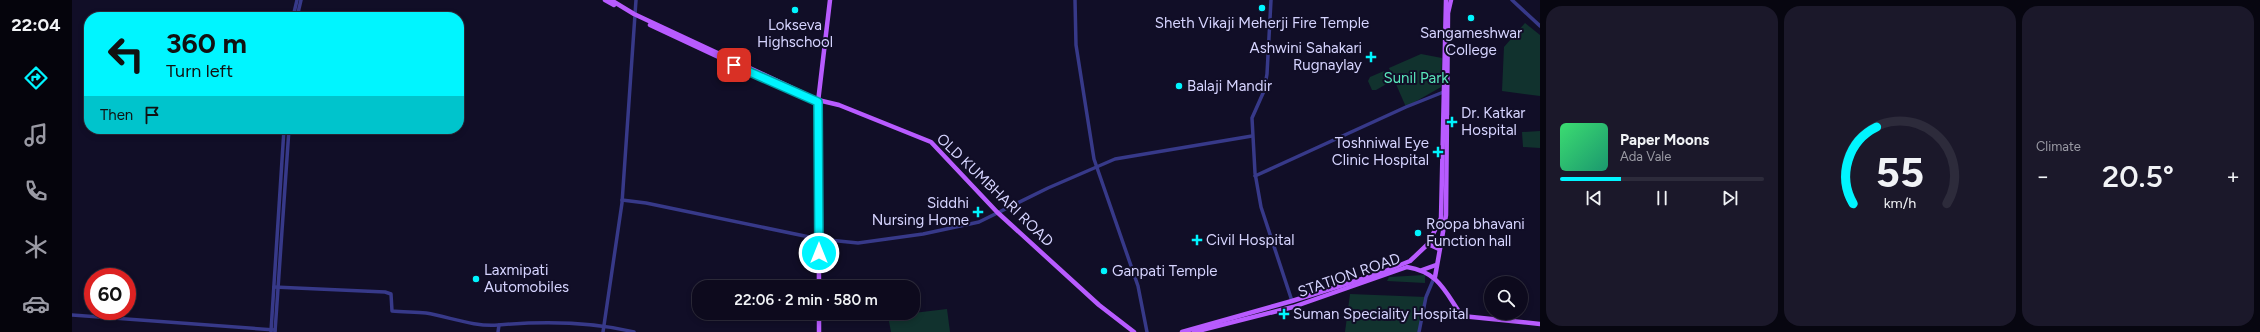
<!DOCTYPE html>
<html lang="en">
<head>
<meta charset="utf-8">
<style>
  :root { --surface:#0d0a1d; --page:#1b182a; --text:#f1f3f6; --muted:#9a9aa4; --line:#2d2b3b; --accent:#00f5ff }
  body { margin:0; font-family:Figtree,sans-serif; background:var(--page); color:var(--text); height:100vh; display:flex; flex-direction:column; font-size:15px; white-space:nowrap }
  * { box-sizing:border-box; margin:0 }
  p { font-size:13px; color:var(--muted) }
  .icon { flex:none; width:22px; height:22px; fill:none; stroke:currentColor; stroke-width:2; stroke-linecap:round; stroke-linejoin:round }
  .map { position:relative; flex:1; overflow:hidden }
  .sheet { display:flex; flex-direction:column; gap:6px; padding:6px; background:#070610; width:720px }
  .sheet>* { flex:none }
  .guide { position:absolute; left:12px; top:12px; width:380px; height:122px; border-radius:16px; box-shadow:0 2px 6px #0003,0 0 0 1px var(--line); background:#00f5ff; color:#111; overflow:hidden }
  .controls { position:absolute; left:1412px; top:276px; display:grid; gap:8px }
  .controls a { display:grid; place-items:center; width:44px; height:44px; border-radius:50%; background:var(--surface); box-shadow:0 2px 6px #0003,0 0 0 1px var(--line); font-size:20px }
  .speed { position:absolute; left:12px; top:268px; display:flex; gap:8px; font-size:20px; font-weight:700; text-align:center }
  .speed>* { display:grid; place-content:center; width:52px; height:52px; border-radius:50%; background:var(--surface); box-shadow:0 2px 6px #0003,0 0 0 1px var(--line); line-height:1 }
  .speed .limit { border:6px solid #d22; background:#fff; color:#111 }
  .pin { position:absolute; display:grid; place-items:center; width:34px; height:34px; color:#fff; margin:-17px; border-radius:8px; box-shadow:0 2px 6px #0006 }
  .me { position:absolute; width:44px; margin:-22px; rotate:0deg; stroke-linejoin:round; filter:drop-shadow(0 0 3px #0008) }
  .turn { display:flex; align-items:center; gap:14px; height:84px; padding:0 16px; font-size:18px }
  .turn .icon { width:52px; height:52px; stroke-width:2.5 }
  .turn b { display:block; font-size:28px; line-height:34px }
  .then { display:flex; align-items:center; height:38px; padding:0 16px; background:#0003; gap:8px; font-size:15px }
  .big { font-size:30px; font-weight:600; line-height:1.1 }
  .sheet .card { flex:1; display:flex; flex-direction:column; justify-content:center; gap:6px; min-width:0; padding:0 14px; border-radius:16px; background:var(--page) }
  .sheet .dial { align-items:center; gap:0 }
  .dial svg { height:104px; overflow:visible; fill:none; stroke:var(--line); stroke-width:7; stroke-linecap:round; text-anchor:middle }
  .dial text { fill:var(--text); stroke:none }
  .song { display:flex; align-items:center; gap:12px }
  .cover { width:48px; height:48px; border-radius:6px; background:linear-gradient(135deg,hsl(140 70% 55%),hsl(160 70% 35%)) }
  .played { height:4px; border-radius:2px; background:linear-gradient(90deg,var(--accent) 30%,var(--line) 30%) }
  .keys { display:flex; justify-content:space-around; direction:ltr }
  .heat { display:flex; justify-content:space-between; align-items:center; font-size:22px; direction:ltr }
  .sheet .tiles { flex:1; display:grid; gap:6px; grid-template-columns:repeat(3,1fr) }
  .trip { position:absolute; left:620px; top:280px; width:228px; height:40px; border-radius:16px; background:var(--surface); box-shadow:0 2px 6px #0003,0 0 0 1px var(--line); font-weight:600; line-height:40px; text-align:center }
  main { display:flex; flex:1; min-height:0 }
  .tabs { display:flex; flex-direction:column; width:72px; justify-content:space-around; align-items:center; background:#05040c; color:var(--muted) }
  .tabs .icon { width:28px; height:28px }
  .tabs .selected { color:var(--accent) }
  .tabs b { font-size:18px; color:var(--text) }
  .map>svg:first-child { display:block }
  .green { fill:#11322e }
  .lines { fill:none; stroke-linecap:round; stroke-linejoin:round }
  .minor { stroke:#373989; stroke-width:3.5 }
  .major { stroke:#b85bff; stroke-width:4.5 }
  .route-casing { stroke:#009fa6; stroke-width:10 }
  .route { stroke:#00f5ff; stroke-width:7 }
  .poi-dot { fill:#00f5ff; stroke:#110e27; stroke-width:1.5 }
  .labels { text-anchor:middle; stroke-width:4; stroke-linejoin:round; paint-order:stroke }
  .poi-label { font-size:15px; fill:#d6d4ff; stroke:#110e27; text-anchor:start }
  .park-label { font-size:15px; fill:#59e6ba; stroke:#110e27 }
  .street-label { font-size:15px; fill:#d6d4ff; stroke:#110e27 }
</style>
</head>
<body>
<main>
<nav class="tabs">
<b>22:04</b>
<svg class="icon selected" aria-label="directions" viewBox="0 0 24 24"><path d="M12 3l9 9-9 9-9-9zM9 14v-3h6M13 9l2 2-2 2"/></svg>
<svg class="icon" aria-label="music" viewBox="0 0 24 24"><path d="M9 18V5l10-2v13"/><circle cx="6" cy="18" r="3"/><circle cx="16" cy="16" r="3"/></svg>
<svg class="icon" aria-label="phone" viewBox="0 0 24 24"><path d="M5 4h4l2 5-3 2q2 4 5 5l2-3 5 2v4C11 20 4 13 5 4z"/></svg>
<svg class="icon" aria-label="climate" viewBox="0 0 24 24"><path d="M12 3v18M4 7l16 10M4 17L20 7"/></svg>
<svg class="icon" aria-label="car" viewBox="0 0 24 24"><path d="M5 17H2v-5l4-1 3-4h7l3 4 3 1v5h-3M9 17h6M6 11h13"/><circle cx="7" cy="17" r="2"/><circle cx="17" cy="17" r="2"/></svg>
</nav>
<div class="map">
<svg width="1468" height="332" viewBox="0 0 1468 332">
  <rect width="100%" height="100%" fill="#110e27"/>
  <g class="green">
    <polygon points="1453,23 1468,35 1468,96 1430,91 1432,47"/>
    <polygon points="1349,54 1370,58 1369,87 1334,107 1317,68"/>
    <polygon points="1312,71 1316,73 1319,79 1318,82 1304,90 1300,90 1296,81 1298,77"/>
    <polygon points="1468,131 1468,148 1451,147 1450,132"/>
    <polygon points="1353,275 1353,283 1315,281 1317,277"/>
    <polygon points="1278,294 1354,297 1346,332 1273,332"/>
    <polygon points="875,309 878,332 819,332 816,316"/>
  </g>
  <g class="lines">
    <g class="minor">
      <polyline points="1003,0 1004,45 1022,159 1066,286 1075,332"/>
      <polyline points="1199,0 1195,74 1192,91 1180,118 1183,173 1189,207 1220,301"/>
      <polyline points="1440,0 1468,26"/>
      <polyline points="221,17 225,0"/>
      <polyline points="225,17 229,0"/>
      <polyline points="1183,176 1334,107 1374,91"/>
      <polyline points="550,200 574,203 747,239 786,243 851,234 907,222 976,188 1043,159 1180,136"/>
      <path d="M202 287 313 292 319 294 320 311C331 312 343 312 354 313 378 317 402 327 426 325 472 321 517 321 562 332"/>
      <polyline points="0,315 203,330"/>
      <polyline points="199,331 212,129"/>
      <polyline points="203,332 217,129"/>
      <polyline points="426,332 427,325"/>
      <polyline points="531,332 550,203 564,0"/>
      <polyline points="1347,332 1354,297 1362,278"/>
    </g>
    <g class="major">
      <polyline points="533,0 542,5"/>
      <polyline points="539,0 562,14 746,100 767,105 859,142 925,212 1027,305 1062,332"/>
      <polyline points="578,25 726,94"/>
      <polyline points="1356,244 1367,249"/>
      <polyline points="1350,270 1364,265"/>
      <polyline points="1363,277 1374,215 1376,13 1379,0"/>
      <polyline points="747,287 746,102 758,0"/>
      <polyline points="747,313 747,332"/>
      <polyline points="1110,332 1220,301 1306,274 1338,261 1356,244 1369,218 1374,0"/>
      <path d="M1122 332 1221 307 1335 267C1367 272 1373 292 1390 316L1468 324"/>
    </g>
  </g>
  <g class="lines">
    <defs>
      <polyline id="route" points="662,65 746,102 747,253"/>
    </defs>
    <use href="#route" class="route-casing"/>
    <use href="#route" class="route"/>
  </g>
  <g class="poi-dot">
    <circle cx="1190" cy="8" r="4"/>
    <circle cx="723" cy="10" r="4"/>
    <circle cx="1399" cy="18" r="4"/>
    <path d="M1297 51h4v4h4v4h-4v4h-4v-4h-4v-4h4z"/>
    <circle cx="1107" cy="86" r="4"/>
    <path d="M1378 116h4v4h4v4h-4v4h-4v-4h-4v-4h4z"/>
    <path d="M1364 146h4v4h4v4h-4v4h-4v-4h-4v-4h4z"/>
    <path d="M904 206h4v4h4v4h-4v4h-4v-4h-4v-4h4z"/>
    <circle cx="1346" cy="233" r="4"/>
    <path d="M1123 234h4v4h4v4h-4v4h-4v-4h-4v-4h4z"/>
    <circle cx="1032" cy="271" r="4"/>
    <circle cx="404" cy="279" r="4"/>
    <path d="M1210 308h4v4h4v4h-4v4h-4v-4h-4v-4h4z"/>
  </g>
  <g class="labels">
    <g class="poi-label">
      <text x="1190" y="28" text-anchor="middle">Sheth Vikaji Meherji Fire Temple</text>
      <text x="723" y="30" text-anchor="middle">Lokseva<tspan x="723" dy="17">Highschool</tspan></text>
      <text x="1399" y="38" text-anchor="middle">Sangameshwar<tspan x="1399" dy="17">College</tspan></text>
      <text x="1290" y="53" text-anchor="end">Ashwini Sahakari<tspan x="1290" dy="17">Rugnaylay</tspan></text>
      <text x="1115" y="91">Balaji Mandir</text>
      <text x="1389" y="118">Dr. Katkar<tspan x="1389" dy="17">Hospital</tspan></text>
      <text x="1357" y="148" text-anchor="end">Toshniwal Eye<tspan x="1357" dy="17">Clinic Hospital</tspan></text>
      <text x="897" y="208" text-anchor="end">Siddhi<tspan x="897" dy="17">Nursing Home</tspan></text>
      <text x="1354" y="229">Roopa bhavani<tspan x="1354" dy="17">Function hall</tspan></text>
      <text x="1134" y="245">Civil Hospital</text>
      <text x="412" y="275">Laxmipati<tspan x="412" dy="17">Automobiles</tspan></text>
      <text x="1040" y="276">Ganpati Temple</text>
      <text x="1221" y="319">Suman Speciality Hospital</text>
    </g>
    <g class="park-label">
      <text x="1344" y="83">Sunil Park</text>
    </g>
    <g class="street-label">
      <text transform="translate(923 190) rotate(44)" y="5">OLD KUMBHARI ROAD</text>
      <text transform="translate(1277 275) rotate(-19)" y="5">STATION ROAD</text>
    </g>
  </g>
</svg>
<div class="controls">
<a><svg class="icon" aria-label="search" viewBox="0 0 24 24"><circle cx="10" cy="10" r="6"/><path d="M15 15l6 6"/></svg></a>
</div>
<div class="speed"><div class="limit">60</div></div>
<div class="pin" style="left:662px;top:65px;background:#d93025"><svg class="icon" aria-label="arrive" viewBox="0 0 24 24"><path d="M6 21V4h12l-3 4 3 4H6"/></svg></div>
<svg class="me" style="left:747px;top:253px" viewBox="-20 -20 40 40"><circle r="17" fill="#00f5ff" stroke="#fff" stroke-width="3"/><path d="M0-11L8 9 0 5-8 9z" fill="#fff"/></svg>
<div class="trip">22:06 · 2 min · 580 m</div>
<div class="guide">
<div class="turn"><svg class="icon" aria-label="left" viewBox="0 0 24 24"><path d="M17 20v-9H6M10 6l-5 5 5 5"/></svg><div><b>360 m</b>Turn left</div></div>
<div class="then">Then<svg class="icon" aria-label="arrive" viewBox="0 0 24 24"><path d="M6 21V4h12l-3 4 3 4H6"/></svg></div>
</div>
</div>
<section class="sheet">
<div class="tiles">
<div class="card">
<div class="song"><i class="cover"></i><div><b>Paper Moons</b><p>Ada Vale</p></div></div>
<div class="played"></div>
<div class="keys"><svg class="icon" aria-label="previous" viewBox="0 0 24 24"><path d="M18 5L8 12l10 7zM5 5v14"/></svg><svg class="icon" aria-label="pause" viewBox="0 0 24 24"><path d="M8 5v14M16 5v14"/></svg><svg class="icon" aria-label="next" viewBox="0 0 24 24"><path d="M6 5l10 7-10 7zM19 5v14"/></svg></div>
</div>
<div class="card dial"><svg viewBox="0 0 100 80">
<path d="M14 69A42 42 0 1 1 86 69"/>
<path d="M14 69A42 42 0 0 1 32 10" stroke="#00f5ff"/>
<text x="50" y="56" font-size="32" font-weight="700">55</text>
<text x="50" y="72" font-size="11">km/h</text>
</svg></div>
<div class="card"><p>Climate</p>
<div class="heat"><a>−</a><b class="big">20.5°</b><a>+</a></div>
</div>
</div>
</section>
</main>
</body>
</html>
